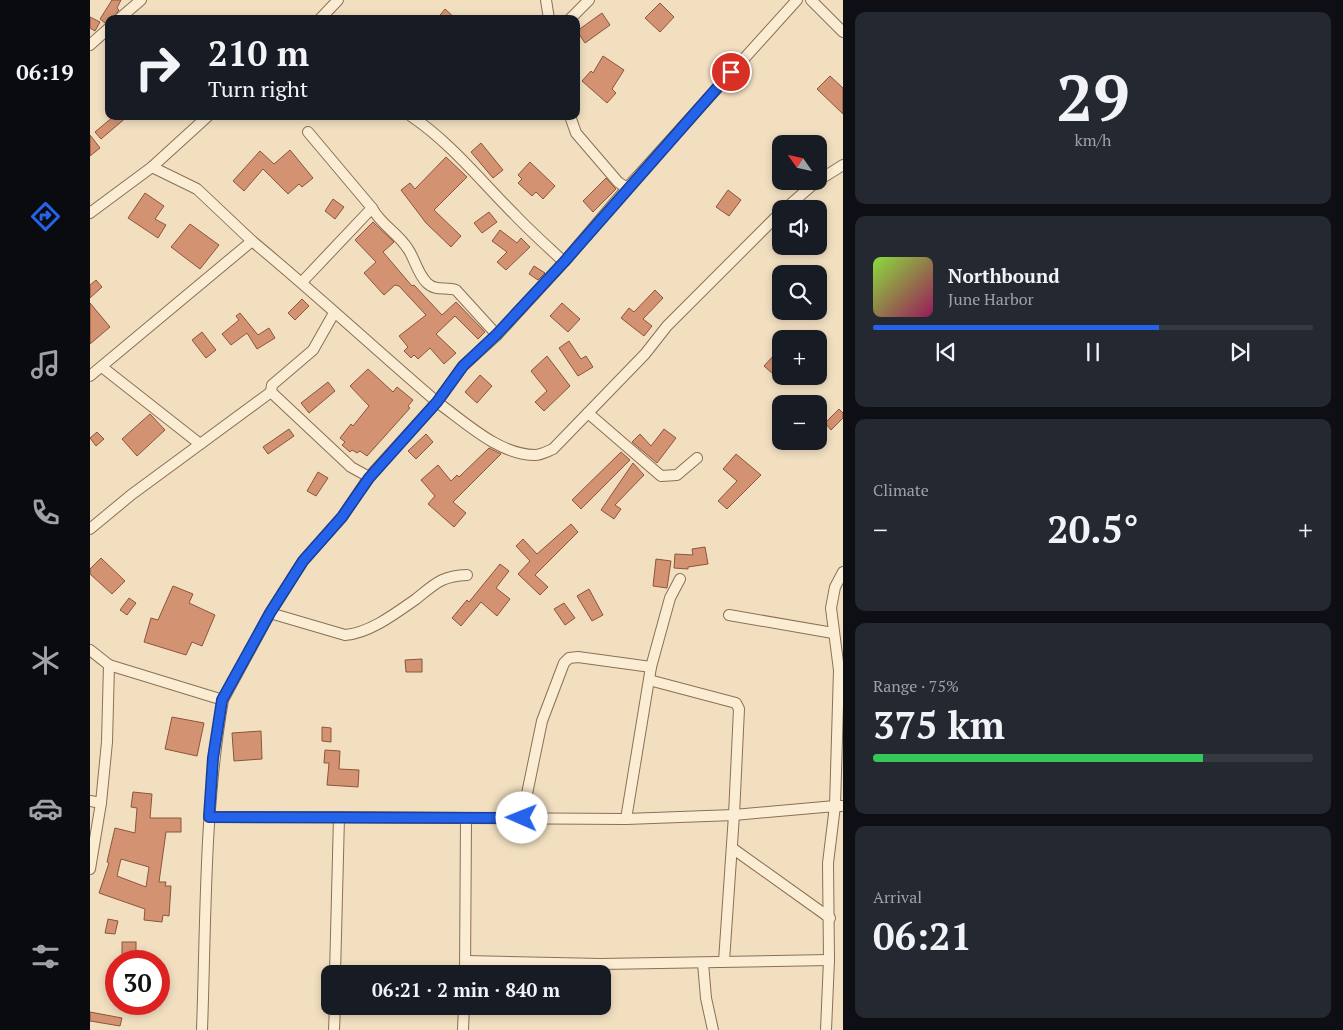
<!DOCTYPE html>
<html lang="en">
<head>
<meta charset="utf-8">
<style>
  :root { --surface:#171b24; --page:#242831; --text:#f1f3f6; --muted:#9ea1a6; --line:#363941; --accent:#2563eb }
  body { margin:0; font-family:"PT Serif",serif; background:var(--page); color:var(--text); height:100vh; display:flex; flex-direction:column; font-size:19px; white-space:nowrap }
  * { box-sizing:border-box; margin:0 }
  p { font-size:16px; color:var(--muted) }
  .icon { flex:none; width:28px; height:28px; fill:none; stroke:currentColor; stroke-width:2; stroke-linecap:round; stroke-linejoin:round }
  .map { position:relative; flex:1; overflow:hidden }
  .side { display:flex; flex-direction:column; gap:12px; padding:12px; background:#0d0f14; width:500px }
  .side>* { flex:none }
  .guide { position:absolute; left:15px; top:15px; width:475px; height:105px; border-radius:10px; box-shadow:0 2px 8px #0003; background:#171b24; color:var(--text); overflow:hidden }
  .needle { width:32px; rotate:304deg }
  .buttons { position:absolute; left:682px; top:135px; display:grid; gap:10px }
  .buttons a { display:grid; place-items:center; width:55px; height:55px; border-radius:10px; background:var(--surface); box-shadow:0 2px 8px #0003; font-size:25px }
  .speed { position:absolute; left:15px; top:950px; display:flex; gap:10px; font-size:25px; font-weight:700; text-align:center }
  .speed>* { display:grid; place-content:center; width:65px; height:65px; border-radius:50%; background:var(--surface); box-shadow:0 2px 8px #0003; line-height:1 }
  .speed .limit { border:8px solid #d22; background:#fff; color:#111 }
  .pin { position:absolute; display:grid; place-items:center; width:42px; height:42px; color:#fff; margin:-21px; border:2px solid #fff; border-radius:50%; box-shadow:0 1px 5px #0007 }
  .me { position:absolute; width:55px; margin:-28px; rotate:271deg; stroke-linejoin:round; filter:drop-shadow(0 0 4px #0008) }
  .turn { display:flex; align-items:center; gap:18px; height:105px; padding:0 20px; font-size:22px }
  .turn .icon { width:65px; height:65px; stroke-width:2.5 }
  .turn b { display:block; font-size:35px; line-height:42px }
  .big { font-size:38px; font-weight:700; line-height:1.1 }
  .side .tile { flex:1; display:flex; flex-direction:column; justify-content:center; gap:8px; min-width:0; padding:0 18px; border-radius:10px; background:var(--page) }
  .side .dial { align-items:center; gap:0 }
  .dial b { font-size:65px; line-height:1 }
  .song { display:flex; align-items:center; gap:15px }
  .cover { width:60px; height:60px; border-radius:8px; background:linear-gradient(135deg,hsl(90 70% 55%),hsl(330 70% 35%)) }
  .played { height:5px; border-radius:2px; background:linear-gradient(90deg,var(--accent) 65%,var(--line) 65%) }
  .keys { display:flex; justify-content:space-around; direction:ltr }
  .heat { display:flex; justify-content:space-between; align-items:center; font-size:28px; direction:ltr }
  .charge { height:8px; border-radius:4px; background:linear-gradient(90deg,#34c759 75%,var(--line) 0) }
  .trip { position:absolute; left:231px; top:965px; width:290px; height:50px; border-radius:10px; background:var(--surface); box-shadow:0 2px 8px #0003; font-weight:700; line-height:50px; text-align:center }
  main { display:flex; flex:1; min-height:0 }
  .dock { display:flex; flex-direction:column; width:90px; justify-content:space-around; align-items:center; background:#090b0e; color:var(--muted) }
  .dock .icon { width:35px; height:35px }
  .dock .active { color:var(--accent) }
  .dock b { font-size:22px; color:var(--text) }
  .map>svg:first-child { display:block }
  .building { fill:#d39372; stroke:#8d553a; fill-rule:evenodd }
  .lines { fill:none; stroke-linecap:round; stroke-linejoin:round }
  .street-casing { stroke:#8c6f56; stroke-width:12 }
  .street { stroke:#fbedd4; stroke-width:10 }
  .route-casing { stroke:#184099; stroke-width:12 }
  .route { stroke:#2563eb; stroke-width:9 }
</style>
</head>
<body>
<main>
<nav class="dock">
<b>06:19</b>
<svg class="icon active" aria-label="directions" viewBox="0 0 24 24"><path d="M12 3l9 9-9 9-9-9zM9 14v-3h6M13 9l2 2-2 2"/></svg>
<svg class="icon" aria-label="music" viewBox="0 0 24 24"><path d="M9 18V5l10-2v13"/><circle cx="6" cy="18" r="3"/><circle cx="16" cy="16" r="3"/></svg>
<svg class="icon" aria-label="phone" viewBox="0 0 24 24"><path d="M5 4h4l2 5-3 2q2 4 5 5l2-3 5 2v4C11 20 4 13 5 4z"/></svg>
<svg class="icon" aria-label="climate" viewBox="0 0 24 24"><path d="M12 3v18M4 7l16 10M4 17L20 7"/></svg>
<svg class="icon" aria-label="car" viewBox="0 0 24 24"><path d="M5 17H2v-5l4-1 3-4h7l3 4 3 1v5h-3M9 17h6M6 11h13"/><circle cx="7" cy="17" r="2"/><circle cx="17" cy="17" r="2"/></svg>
<svg class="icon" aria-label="filters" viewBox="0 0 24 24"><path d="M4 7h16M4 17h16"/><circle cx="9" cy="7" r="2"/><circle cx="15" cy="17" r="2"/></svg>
</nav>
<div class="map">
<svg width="753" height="1030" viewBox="0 0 753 1030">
  <rect width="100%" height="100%" fill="#f1dfc0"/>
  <g class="building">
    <polygon points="22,0 31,0 27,8 29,10 22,19 15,23 10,19"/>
    <polygon points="570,3 584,17 570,32 555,18"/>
    <polygon points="355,9 366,19 347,19"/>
    <polygon points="512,13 520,25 495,43 487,31"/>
    <polygon points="0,17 10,22 5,31 0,28"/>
    <polygon points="513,56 534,70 522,89 526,93 517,103 492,81 501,71 503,73"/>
    <polygon points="740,76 753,88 753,114 727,89"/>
    <polygon points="24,116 38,116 11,139 5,132"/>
    <polygon points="0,135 10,148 0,156"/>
    <polygon points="391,143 413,170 403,178 381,152"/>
    <polygon points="200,150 223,178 212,187 209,184 198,194 173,169 154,191 143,181 170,151 184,164"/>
    <polygon points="356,157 377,177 344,210 371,236 361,247 336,223 311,190 320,183 325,189"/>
    <polygon points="440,162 465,186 453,199 446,192 442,196 428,183 432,179 428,175"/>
    <polygon points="516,178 526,189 503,212 493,201"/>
    <polygon points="638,190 651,200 639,216 626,207"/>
    <polygon points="55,193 74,206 65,219 76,225 68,238 38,218"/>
    <polygon points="243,199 254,207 245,219 235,211"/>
    <polygon points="399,212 407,222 392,233 384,223"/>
    <polygon points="283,222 304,242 293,252 322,286 324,285 352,315 366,302 395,332 388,339 365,316 346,334 366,353 354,364 340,348 328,359 324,355 321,358 314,351 318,347 309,336 336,315 309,286 305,285 294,295 274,273 286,262 265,240"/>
    <polygon points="100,224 129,245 110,269 81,247"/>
    <polygon points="410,230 427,243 431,238 440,247 416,270 407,262 417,252 402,241"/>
    <polygon points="444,266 455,273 448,280 439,274"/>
    <polygon points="6,280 12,287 0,298 0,285"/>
    <polygon points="565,290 573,298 553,319 562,326 554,336 531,318 539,308 544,312"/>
    <polygon points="212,299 219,306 205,320 198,313"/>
    <polygon points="0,303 20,327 0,344"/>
    <polygon points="472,303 490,319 478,332 460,316"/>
    <polygon points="150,313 168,335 179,328 185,338 167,349 157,333 141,345 132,334 149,320 146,316"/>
    <polygon points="112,332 126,350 116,358 102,340"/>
    <polygon points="479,341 491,359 496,356 503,367 488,376 469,348"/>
    <polygon points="685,354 691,360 691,381 674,366"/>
    <polygon points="457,356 480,386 454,411 445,402 457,391 441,371"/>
    <polygon points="278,369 303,392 307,387 323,400 318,406 320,408 277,456 270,451 267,453 262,450 260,452 252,445 255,442 250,438 261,424 263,426 279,406 260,386"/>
    <polygon points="390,375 402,386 387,403 375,392"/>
    <polygon points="238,382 245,391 219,413 211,403"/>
    <polygon points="749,409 753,413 753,418 741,430 735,423"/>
    <polygon points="60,414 75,430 47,456 32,439"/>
    <polygon points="199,429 204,436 178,454 173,447"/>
    <polygon points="574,429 586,438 567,463 542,442 550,434 561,446"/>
    <polygon points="7,432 14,439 6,446 0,438"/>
    <polygon points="336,434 343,442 326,459 318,451"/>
    <polygon points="399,448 411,454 363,502 376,513 364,527 338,504 345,496 331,480 348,465 361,481 367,475 369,477"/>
    <polygon points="531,452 540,460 491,509 482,500"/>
    <polygon points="646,454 671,475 637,509 628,501 647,481 633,469"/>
    <polygon points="543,463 554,475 525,505 531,509 524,519 511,510"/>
    <polygon points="228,472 238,478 226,496 217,491"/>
    <polygon points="481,524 488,532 445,575 458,587 450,595 428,574 440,561 426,546 433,539 447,554"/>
    <polygon points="615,547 618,564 598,567 598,569 584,568 585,554 603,555 602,549"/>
    <polygon points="11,558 35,581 22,594 0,574 0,569"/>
    <polygon points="566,559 581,561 577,588 563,586"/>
    <polygon points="410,564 419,571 406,588 420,599 407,616 391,602 371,626 362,618 377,600 379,602"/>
    <polygon points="83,586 103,594 99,603 125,615 112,646 102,642 96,655 54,642 61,618 68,620"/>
    <polygon points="499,589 513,615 502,621 487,596"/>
    <polygon points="39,598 46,603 37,615 30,610"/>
    <polygon points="474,603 485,618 475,625 464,609"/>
    <polygon points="332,659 332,672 316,672 315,660"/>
    <polygon points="82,717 114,723 107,756 75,749"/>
    <polygon points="232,727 241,728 241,742 232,741"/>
    <polygon points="171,731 172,759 144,761 142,733"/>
    <polygon points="235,750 250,751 249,769 269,770 268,787 237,785 239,763 234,763"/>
    <path d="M43 792 62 794 60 818H91V832H76L69 882H76L75 886H81L79 916 73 915 72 922 54 920 55 909 9 893 19 863 17 862 25 828 45 833 47 808 41 807ZM31 859 59 867 56 887 27 876Z"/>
    <polygon points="18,919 28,921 25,934 15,933"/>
    <rect x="32" y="942" width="14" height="19"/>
    <polygon points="19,970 26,971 26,987 16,985"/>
    <polygon points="0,1012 32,1018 30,1026 0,1021"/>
  </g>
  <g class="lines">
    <defs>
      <g id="street">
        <polyline points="456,0 459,19"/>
        <polyline points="721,0 753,32"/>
        <polyline points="29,19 51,0"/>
        <polyline points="230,19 248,0"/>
        <polyline points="480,19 499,0"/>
        <polyline points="0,45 19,28"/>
        <path d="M321 116C361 143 390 180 424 214 440 231 457 246 474 262"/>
        <path d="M480 116 486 133 528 182 537 188 474 262 407 335 373 366 347 402C375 422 409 455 445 455 451 455 458 451 463 449L555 354 577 326 691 212"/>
        <path d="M218 132 282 208C291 225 308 233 318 249 325 259 327 273 337 283 345 291 355 287 366 290L407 335"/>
        <polyline points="729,180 753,165"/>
        <polyline points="537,188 707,0"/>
        <polyline points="695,209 727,181"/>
        <polyline points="0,213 62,167 118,116"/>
        <polyline points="212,282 282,208"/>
        <polyline points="244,313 223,350 182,385 181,392 261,467 279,477"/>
        <polyline points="12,367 110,444"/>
        <polyline points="0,376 162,241 107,189 62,167"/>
        <polyline points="498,413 571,476 587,475 607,458"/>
        <polyline points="0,529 41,495 181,392"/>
        <polyline points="753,572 745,587 741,608 749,670 745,806 753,806"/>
        <path d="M180 613 255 635C280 633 306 613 326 599 345 584 351 576 377 575"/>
        <polyline points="639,615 743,633"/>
        <polyline points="0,650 19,665 17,742 11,803 0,801"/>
        <path d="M19 665 133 700C114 809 116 920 112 1030"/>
        <polyline points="559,680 646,703 649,709 644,815 745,806 738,863 739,960 736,1030"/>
        <path d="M133 700 180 613 213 561 252 517 279 477 347 402C285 349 225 293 162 241"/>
        <polyline points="119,817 249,817 245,974"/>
        <polyline points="249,817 376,818 375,974"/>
        <polyline points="376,818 536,819 644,815 634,961"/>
        <polyline points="432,818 452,721 474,663 479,658 488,657 561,667"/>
        <polyline points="536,819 561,667 580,598 590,579"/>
        <polyline points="642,848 740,918"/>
        <polyline points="0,869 11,803"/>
        <polyline points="376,961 511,964 739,960"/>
        <polyline points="613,963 616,998 623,1030"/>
        <polyline points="244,1030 245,1006"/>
        <polyline points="373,1030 374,1006"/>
      </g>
    </defs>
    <use href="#street" class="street-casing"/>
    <use href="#street" class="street"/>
  </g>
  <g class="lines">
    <defs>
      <polyline id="route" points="432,818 119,817 123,758 132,700 180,613 213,561 252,517 279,478 347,402 373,366 407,334 474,262 641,72"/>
    </defs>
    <use href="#route" class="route-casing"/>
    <use href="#route" class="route"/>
  </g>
</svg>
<div class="buttons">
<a><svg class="needle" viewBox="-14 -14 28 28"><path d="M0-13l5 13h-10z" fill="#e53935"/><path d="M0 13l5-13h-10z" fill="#9ea1a6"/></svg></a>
<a><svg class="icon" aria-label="sound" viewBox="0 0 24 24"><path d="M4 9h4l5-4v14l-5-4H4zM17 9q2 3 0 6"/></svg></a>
<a><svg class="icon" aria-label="search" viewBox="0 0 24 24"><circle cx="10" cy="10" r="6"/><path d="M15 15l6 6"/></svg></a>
<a>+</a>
<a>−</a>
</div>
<div class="speed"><div class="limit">30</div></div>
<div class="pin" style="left:641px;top:72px;background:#d93025"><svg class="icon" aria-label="arrive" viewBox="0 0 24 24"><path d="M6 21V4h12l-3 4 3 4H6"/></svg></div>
<svg class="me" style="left:432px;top:818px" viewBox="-20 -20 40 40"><circle r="19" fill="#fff"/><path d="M0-13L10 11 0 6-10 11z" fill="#2563eb"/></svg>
<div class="trip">06:21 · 2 min · 840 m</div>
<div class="guide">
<div class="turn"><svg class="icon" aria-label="right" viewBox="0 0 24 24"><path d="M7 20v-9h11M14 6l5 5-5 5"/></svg><div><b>210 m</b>Turn right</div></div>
</div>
</div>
<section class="side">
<div class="tile dial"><b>29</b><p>km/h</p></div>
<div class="tile">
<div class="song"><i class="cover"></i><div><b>Northbound</b><p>June Harbor</p></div></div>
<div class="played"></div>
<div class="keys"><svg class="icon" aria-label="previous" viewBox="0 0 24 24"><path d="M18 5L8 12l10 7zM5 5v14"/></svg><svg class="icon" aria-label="pause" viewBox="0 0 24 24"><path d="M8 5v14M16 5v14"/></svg><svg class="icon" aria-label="next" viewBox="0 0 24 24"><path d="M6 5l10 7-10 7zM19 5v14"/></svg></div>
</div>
<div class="tile"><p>Climate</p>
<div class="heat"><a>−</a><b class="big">20.5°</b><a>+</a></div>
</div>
<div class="tile"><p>Range · 75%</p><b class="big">375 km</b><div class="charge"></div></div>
<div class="tile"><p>Arrival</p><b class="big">06:21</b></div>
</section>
</main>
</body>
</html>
